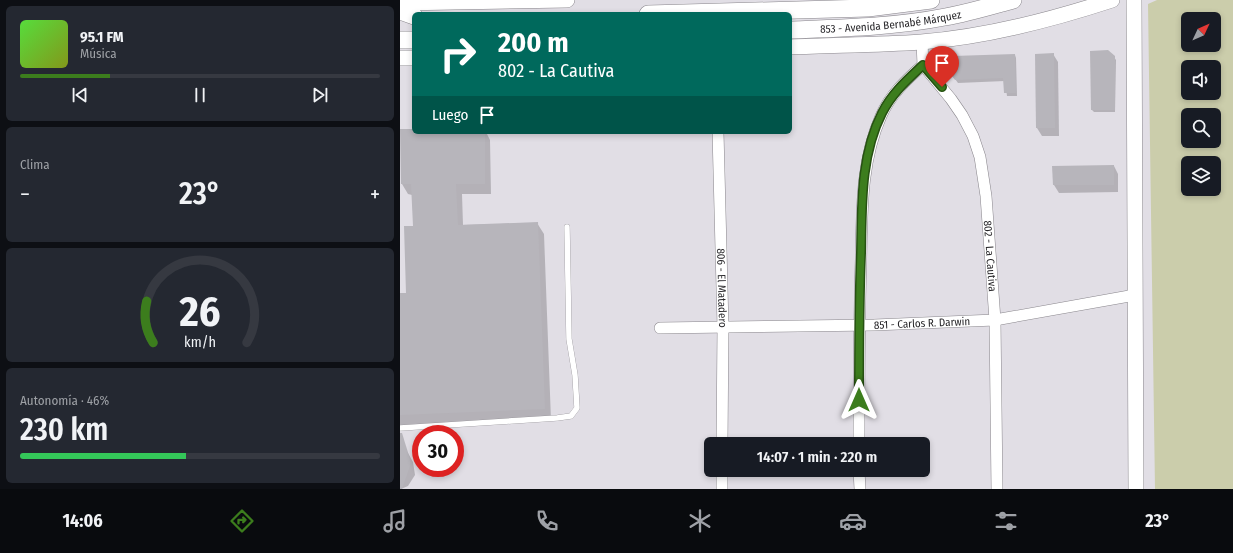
<!DOCTYPE html>
<html lang="es">
<head>
<meta charset="utf-8">
<style>
  :root { --surface:#171b24; --page:#242831; --text:#f1f3f6; --muted:#9ea1a6; --line:#363941; --accent:#3c7d1d }
  body { margin:0; font-family:"Fira Sans Condensed",sans-serif; background:var(--page); color:var(--text); height:100vh; display:flex; flex-direction:column; font-size:15px; white-space:nowrap }
  * { box-sizing:border-box; margin:0 }
  p { font-size:13px; color:var(--muted) }
  .icon { flex:none; width:22px; height:22px; fill:none; stroke:currentColor; stroke-width:2; stroke-linecap:round; stroke-linejoin:round }
  .map { position:relative; flex:1; overflow:hidden }
  .panel { display:flex; flex-direction:column; gap:6px; padding:6px; background:#0d0f14; width:400px }
  .panel>* { flex:none }
  .hud { position:absolute; left:12px; top:12px; width:380px; height:122px; border-radius:6px; box-shadow:0 2px 6px #0003; background:#00695c; color:#fff; overflow:hidden }
  .needle { width:26px; rotate:46deg }
  .buttons { position:absolute; left:781px; top:12px; display:grid; gap:8px }
  .buttons a { display:grid; place-items:center; width:40px; height:40px; border-radius:6px; background:var(--surface); box-shadow:0 2px 6px #0003; font-size:20px }
  .speed { position:absolute; left:12px; top:425px; display:flex; gap:8px; font-size:20px; font-weight:700; text-align:center }
  .speed>* { display:grid; place-content:center; width:52px; height:52px; border-radius:50%; background:var(--surface); box-shadow:0 2px 6px #0003; line-height:1 }
  .speed .limit { border:6px solid #d22; background:#fff; color:#111 }
  .pin { position:absolute; display:grid; place-items:center; width:34px; height:34px; color:#fff; margin:-41px -17px; border-radius:50% 50% 50% 0; rotate:-45deg; box-shadow:0 0 4px #0007 }
  .pin .icon { rotate:45deg }
  .me { position:absolute; width:44px; margin:-22px; rotate:0deg; stroke-linejoin:round; filter:drop-shadow(0 0 3px #0008) }
  .turn { display:flex; align-items:center; gap:14px; height:84px; padding:0 20px; font-size:18px }
  .turn .icon { width:52px; height:52px; stroke-width:2.5 }
  .turn b { display:block; font-size:28px; line-height:34px }
  .then { display:flex; align-items:center; height:38px; padding:0 20px; background:#0003; gap:8px; font-size:15px }
  .big { font-size:30px; font-weight:600; line-height:1.1 }
  .panel .card { flex:1; display:flex; flex-direction:column; justify-content:center; gap:6px; min-width:0; padding:0 14px; border-radius:6px; background:var(--page) }
  .panel .dial { align-items:center; gap:0 }
  .dial svg { height:104px; overflow:visible; fill:none; stroke:var(--line); stroke-width:7; stroke-linecap:round; text-anchor:middle }
  .dial text { fill:var(--text); stroke:none }
  .song { display:flex; align-items:center; gap:12px }
  .cover { width:48px; height:48px; border-radius:6px; background:linear-gradient(135deg,hsl(110 70% 55%),hsl(70 70% 35%)) }
  .played { height:4px; border-radius:2px; background:linear-gradient(90deg,var(--accent) 25%,var(--line) 25%) }
  .keys { display:flex; justify-content:space-around; direction:ltr }
  .heat { display:flex; justify-content:space-between; align-items:center; font-size:22px; direction:ltr }
  .charge { height:6px; border-radius:3px; background:linear-gradient(90deg,#34c759 46%,var(--line) 0) }
  .trip { position:absolute; left:304px; top:437px; width:226px; height:40px; border-radius:6px; background:var(--surface); box-shadow:0 2px 6px #0003; font-weight:600; line-height:40px; text-align:center }
  .tab-bar { display:flex; height:64px; justify-content:space-around; align-items:center; background:#090b0e; color:var(--muted) }
  .tab-bar .icon { width:28px; height:28px }
  .tab-bar .on { color:var(--accent) }
  .tab-bar b { font-size:18px; color:var(--text) }
  main { display:flex; flex:1; min-height:0 }
  .map>svg:first-child { display:block }
  .green { fill:#cbcdab; fill-rule:evenodd }
  .shadow { fill:#0003 }
  .building { fill:#b7b5bb }
  .lines { fill:none; stroke-linecap:round; stroke-linejoin:round }
  .lane-casing { stroke:#89868c; stroke-width:6 }
  .street-casing { stroke:#89868c; stroke-width:12 }
  .secondary-casing { stroke:#89868c; stroke-width:16 }
  .primary-casing { stroke:#89868c; stroke-width:18 }
  .lane { stroke:#fff; stroke-width:5.5 }
  .street { stroke:#fff; stroke-width:11 }
  .secondary { stroke:#fff; stroke-width:15 }
  .primary { stroke:#fff; stroke-width:17 }
  .route-casing { stroke:#275113; stroke-width:10 }
  .route { stroke:#3c7d1d; stroke-width:7 }
  .labels { text-anchor:middle; stroke-width:3.5; stroke-linejoin:round; paint-order:stroke }
  .street-label { font-size:11px; fill:#262528; stroke:#fff }
</style>
</head>
<body>
<main>
<section class="panel">
<div class="card">
<div class="song"><i class="cover"></i><div><b>95.1 FM</b><p>Música</p></div></div>
<div class="played"></div>
<div class="keys"><svg class="icon" aria-label="previous" viewBox="0 0 24 24"><path d="M18 5L8 12l10 7zM5 5v14"/></svg><svg class="icon" aria-label="pause" viewBox="0 0 24 24"><path d="M8 5v14M16 5v14"/></svg><svg class="icon" aria-label="next" viewBox="0 0 24 24"><path d="M6 5l10 7-10 7zM19 5v14"/></svg></div>
</div>
<div class="card"><p>Clima</p>
<div class="heat"><a>−</a><b class="big">23°</b><a>+</a></div>
</div>
<div class="card dial"><svg viewBox="0 0 100 80">
<path d="M14 69A42 42 0 1 1 86 69"/>
<path d="M14 69A42 42 0 0 1 9 37" stroke="#3c7d1d"/>
<text x="50" y="56" font-size="32" font-weight="700">26</text>
<text x="50" y="72" font-size="11">km/h</text>
</svg></div>
<div class="card"><p>Autonomía · 46%</p><b class="big">230 km</b><div class="charge"></div></div>
</section>
<div class="map">
<svg width="833" height="489" viewBox="0 0 833 489">
  <rect width="100%" height="100%" fill="#e1dee5"/>
  <path class="green" d="M757 0H833V489H755L748 4ZM788 19H814V45H788ZM788 67H814V93H788ZM788 115H814V141H788ZM788 163H814V189H788Z"/>
  <g class="shadow">
    <polygon points="653,54 658,62 659,136 642,136 637,128 636,55"/>
    <polygon points="615,55 616,58 617,96 607,96 605,81 558,83 547,68"/>
    <polygon points="714,57 716,60 715,112 694,112 692,110"/>
    <polygon points="14,130 14,132 86,132 90,140 91,194 62,194 63,225 137,223 144,234 151,420 0,426 0,294 8,294 14,227 12,195 8,194 2,184"/>
    <polygon points="714,166 718,174 718,192 659,193 654,185"/>
    <polygon points="0,446 8,453 13,462 15,475 8,486 1,489"/>
  </g>
  <g class="building">
    <polygon points="708,50 715,56 715,110 691,110 690,51"/>
    <polygon points="654,53 655,128 636,128 635,54"/>
    <polygon points="615,54 616,93 604,93 603,78 555,80 546,68 553,56"/>
    <polygon points="0,129 14,129 14,132 85,132 85,184 56,184 58,225 138,222 145,409 0,415 0,293 6,293 4,226 13,226 11,184 1,184"/>
    <polygon points="714,165 714,185 653,185 652,166"/>
    <polygon points="0,433 2,433 10,459 10,466 2,489 0,489"/>
  </g>
  <g class="lines">
    <defs>
      <polyline id="lane" points="0,428 157,418 171,416 177,408 175,375 169,339 167,227"/>
      <g id="street">
        <path id="s1" d="M522 42 523 65 551 99 562 115 573 136 580 157 586 196 595 320 597 489"/>
        <path id="s2" d="M318 132 323 327 322 444"/>
        <path id="s3" d="M260 328 474 325 595 320 735 295"/>
        <path d="M459 444C459 382 459 321 461 259 462 210 461 161 481 116 490 95 506 80 523 65"/>
        <polyline points="459,470 460,489"/>
        <polyline points="322,489 322,470"/>
      </g>
      <g id="secondary">
        <polyline points="734,0 736,489"/>
        <polyline points="0,3 167,0"/>
        <path d="M390 47C434 45 478 45 521 42 585 37 651 20 712 0"/>
        <polyline points="0,58 14,58"/>
      </g>
      <g id="primary">
        <polyline points="0,11 14,16"/>
        <polyline points="248,14 468,8 531,0"/>
        <path id="s4" d="M390 30C442 28 494 27 545 17 568 13 591 6 613 0"/>
        <polyline points="0,40 14,40"/>
      </g>
    </defs>
    <use href="#lane" class="lane-casing"/>
    <use href="#street" class="street-casing"/>
    <use href="#secondary" class="secondary-casing"/>
    <use href="#primary" class="primary-casing"/>
    <use href="#lane" class="lane"/>
    <use href="#street" class="street"/>
    <use href="#secondary" class="secondary"/>
    <use href="#primary" class="primary"/>
  </g>
  <g class="lines">
    <defs>
      <path id="route" d="M459 400C459 351 459 302 461 253 462 207 460 156 482 113 492 93 507 80 523 65L542 87"/>
    </defs>
    <use href="#route" class="route-casing"/>
    <use href="#route" class="route"/>
  </g>
  <g class="labels">
    <g class="street-label">
      <text dy="4" stroke="none"><textPath href="#s4" startOffset="101">853 - Avenida Bernabé Márquez</textPath></text>
      <text dy="4" stroke="none"><textPath href="#s1" startOffset="232">802 - La Cautiva</textPath></text>
      <text dy="4" stroke="none"><textPath href="#s2" startOffset="156">806 - El Matadero</textPath></text>
      <text dy="4" stroke="none"><textPath href="#s3" startOffset="262">851 - Carlos R. Darwin</textPath></text>
    </g>
  </g>
</svg>
<div class="buttons">
<a><svg class="needle" viewBox="-14 -14 28 28"><path d="M0-13l5 13h-10z" fill="#e53935"/><path d="M0 13l5-13h-10z" fill="#9ea1a6"/></svg></a>
<a><svg class="icon" aria-label="sound" viewBox="0 0 24 24"><path d="M4 9h4l5-4v14l-5-4H4zM17 9q2 3 0 6"/></svg></a>
<a><svg class="icon" aria-label="search" viewBox="0 0 24 24"><circle cx="10" cy="10" r="6"/><path d="M15 15l6 6"/></svg></a>
<a><svg class="icon" aria-label="layers" viewBox="0 0 24 24"><path d="M12 4l9 5-9 5-9-5zM3 14l9 5 9-5"/></svg></a>
</div>
<div class="speed"><div class="limit">30</div></div>
<div class="pin" style="left:542px;top:87px;background:#d93025"><svg class="icon" aria-label="arrive" viewBox="0 0 24 24"><path d="M6 21V4h12l-3 4 3 4H6"/></svg></div>
<svg class="me" style="left:459px;top:400px" viewBox="-20 -20 40 40"><path d="M0-17L14 15 0 8-14 15z" fill="#3c7d1d" stroke="#fff" stroke-width="4"/></svg>
<div class="trip">14:07 · 1 min · 220 m</div>
<div class="hud">
<div class="turn"><svg class="icon" aria-label="right" viewBox="0 0 24 24"><path d="M7 20v-9h11M14 6l5 5-5 5"/></svg><div><b>200 m</b>802 - La Cautiva</div></div>
<div class="then">Luego<svg class="icon" aria-label="arrive" viewBox="0 0 24 24"><path d="M6 21V4h12l-3 4 3 4H6"/></svg></div>
</div>
</div>
</main>
<nav class="tab-bar">
<b>14:06</b>
<svg class="icon on" aria-label="directions" viewBox="0 0 24 24"><path d="M12 3l9 9-9 9-9-9zM9 14v-3h6M13 9l2 2-2 2"/></svg>
<svg class="icon" aria-label="music" viewBox="0 0 24 24"><path d="M9 18V5l10-2v13"/><circle cx="6" cy="18" r="3"/><circle cx="16" cy="16" r="3"/></svg>
<svg class="icon" aria-label="phone" viewBox="0 0 24 24"><path d="M5 4h4l2 5-3 2q2 4 5 5l2-3 5 2v4C11 20 4 13 5 4z"/></svg>
<svg class="icon" aria-label="climate" viewBox="0 0 24 24"><path d="M12 3v18M4 7l16 10M4 17L20 7"/></svg>
<svg class="icon" aria-label="car" viewBox="0 0 24 24"><path d="M5 17H2v-5l4-1 3-4h7l3 4 3 1v5h-3M9 17h6M6 11h13"/><circle cx="7" cy="17" r="2"/><circle cx="17" cy="17" r="2"/></svg>
<svg class="icon" aria-label="filters" viewBox="0 0 24 24"><path d="M4 7h16M4 17h16"/><circle cx="9" cy="7" r="2"/><circle cx="15" cy="17" r="2"/></svg>
<b>23°</b>
</nav>
</body>
</html>
